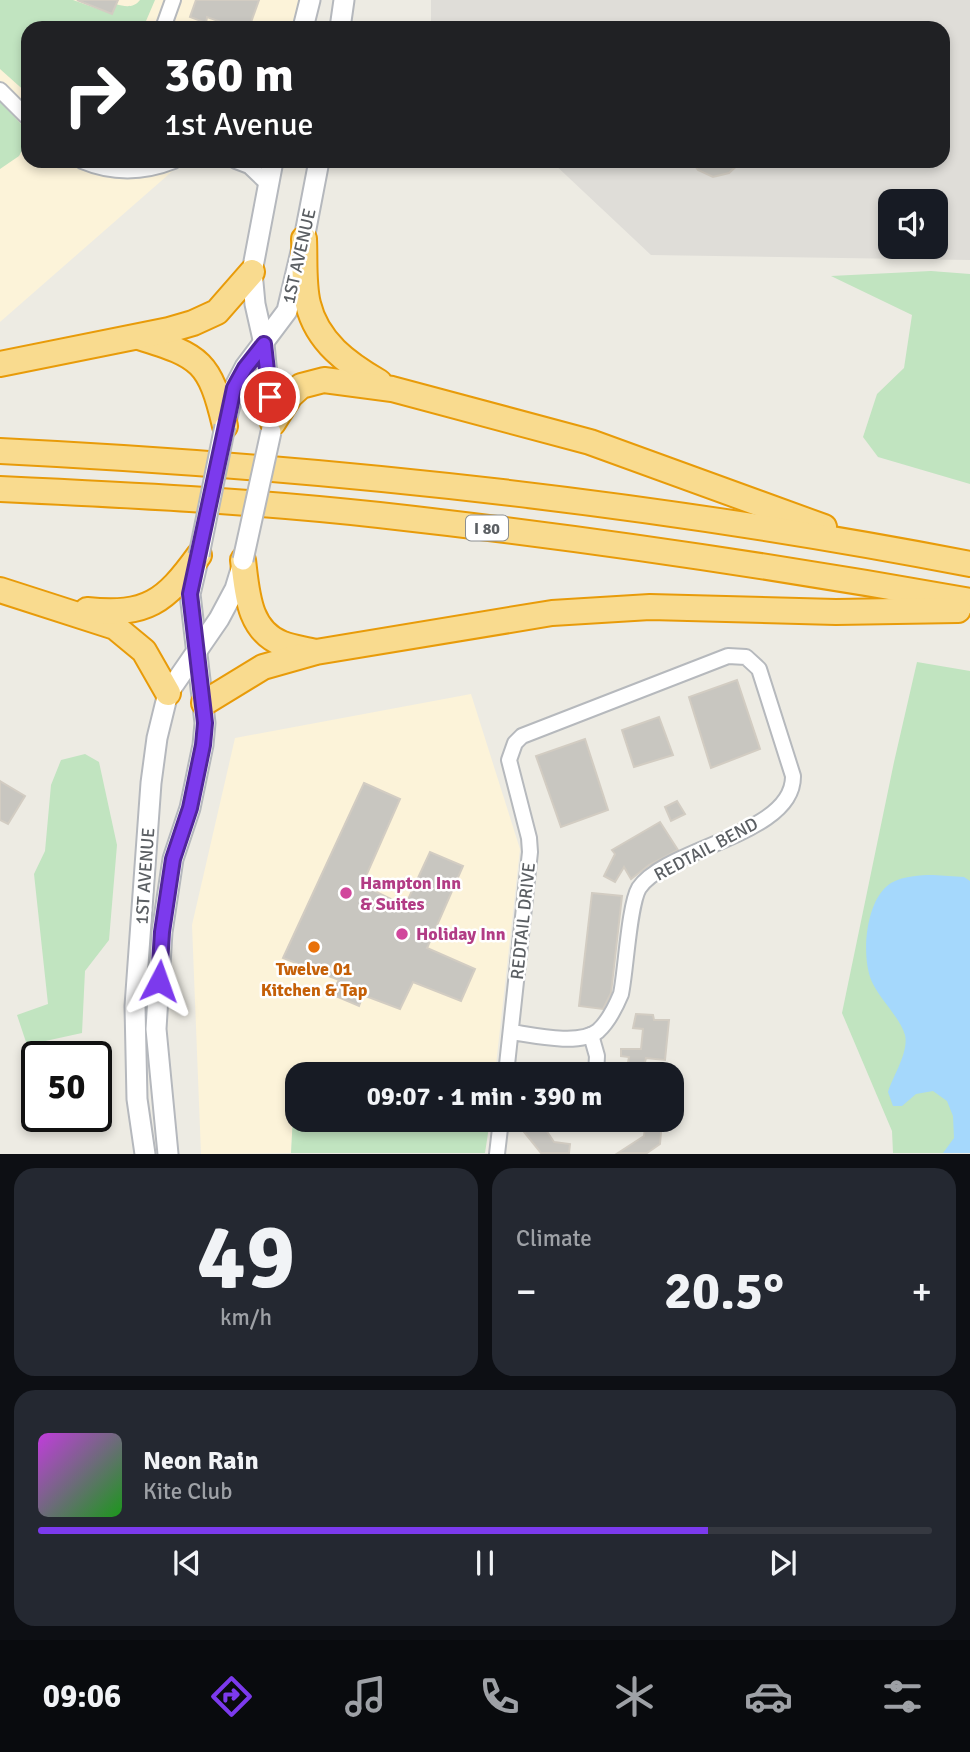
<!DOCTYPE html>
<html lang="en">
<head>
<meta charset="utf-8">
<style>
  :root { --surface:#171b24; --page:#242831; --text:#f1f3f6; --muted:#9ea1a6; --line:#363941; --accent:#7c3aed }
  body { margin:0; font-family:Signika,sans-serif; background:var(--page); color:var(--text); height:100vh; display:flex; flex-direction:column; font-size:26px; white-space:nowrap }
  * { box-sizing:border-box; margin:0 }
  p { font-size:23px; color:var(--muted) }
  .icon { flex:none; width:38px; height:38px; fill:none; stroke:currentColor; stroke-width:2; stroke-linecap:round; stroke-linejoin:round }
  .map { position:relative; height:1154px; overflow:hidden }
  .drawer { display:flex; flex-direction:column; gap:14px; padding:14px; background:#0d0f14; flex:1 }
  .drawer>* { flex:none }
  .guide { position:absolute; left:21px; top:21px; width:929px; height:147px; border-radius:21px; box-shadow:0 4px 10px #0003; background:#202124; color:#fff; overflow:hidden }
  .fabs { position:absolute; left:878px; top:189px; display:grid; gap:14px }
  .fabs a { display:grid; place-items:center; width:70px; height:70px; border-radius:14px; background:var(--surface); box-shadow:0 4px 10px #0003; font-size:35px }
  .speed { position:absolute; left:21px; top:1041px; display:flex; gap:14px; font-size:35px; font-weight:700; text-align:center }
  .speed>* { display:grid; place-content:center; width:91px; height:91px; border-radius:50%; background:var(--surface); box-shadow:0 4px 10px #0003; line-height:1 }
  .speed .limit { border:4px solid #111; border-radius:10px; background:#fff; color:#111 }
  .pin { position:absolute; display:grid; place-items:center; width:60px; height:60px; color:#fff; margin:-30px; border:4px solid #fff; border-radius:50%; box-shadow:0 2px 7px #0007 }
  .me { position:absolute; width:77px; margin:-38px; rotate:4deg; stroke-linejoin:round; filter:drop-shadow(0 0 5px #0008) }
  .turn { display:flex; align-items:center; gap:24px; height:147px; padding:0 28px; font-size:32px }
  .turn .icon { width:91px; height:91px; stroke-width:2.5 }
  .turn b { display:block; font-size:49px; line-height:60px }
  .big { font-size:52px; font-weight:800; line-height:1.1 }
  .drawer .tile { flex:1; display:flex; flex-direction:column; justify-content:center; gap:10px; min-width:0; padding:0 24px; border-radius:21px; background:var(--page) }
  .drawer .dial { align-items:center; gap:0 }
  .dial b { font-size:91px; line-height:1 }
  .song { display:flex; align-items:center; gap:21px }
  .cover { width:84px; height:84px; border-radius:10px; background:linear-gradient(135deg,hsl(290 70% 55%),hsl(120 70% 35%)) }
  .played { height:7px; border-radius:4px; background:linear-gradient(90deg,var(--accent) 75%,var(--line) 75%) }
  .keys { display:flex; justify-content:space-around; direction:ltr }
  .heat { display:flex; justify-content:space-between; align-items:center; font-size:38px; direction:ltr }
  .drawer .tiles { flex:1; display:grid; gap:14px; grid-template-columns:1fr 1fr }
  .tile:last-child { grid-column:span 2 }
  .trip { position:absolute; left:285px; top:1062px; width:399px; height:70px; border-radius:21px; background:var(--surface); box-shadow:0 4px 10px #0003; font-weight:800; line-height:70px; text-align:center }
  .menu { display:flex; height:112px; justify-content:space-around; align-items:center; background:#090b0e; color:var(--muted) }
  .menu .icon { width:49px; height:49px }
  .menu .selected { color:var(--accent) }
  .menu b { font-size:32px; color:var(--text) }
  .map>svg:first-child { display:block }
  .commercial { fill:#fcf3d9 }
  .industrial { fill:#dfddd8; fill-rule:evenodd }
  .green { fill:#c1e4c0 }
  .water { fill:#a5d8fc }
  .building { fill:#c8c6c0; stroke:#d2ccc2; stroke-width:2 }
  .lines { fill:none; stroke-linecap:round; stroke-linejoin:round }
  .street-casing { stroke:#b6b9bd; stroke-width:18 }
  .secondary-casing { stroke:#b5b8bd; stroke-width:23 }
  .highway-casing { stroke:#e89b09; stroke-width:28 }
  .street { stroke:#fff; stroke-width:14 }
  .secondary { stroke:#fff; stroke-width:19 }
  .highway { stroke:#f9db8f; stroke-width:24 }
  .secondary-bridge-casing { stroke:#b5b8bd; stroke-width:23; stroke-linecap:butt }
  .secondary-bridge { stroke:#fff; stroke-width:19 }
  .route-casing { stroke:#51269a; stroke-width:18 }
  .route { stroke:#7c3aed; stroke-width:12 }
  .hotel-dot { fill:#d1479c; stroke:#fff; stroke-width:2.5 }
  .food-dot { fill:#e8710a; stroke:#fff; stroke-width:2.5 }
  .labels { text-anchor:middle; stroke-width:5; stroke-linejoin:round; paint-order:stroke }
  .shield { fill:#fff; stroke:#8c8f92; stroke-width:2 }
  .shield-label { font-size:16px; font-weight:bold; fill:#5b5f63 }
  .street-label { font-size:18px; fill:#5b5f63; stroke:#fff }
  .hotel-label { font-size:18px; font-weight:bold; fill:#b23c85; stroke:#fff; text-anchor:start }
  .food-label { font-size:18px; font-weight:bold; fill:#c56008; stroke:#fff }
</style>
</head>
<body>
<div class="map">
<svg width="970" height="1154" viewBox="0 0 970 1154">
  <rect width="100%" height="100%" fill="#edebe3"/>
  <g class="commercial">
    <polygon points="0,0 307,0 301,28 28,28 28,161 184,161 0,322"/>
    <polygon points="471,694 520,849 495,1074 298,1074 297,1079 295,1079 291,1153 201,1154 192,925 235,738"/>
  </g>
  <path class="industrial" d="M431 0H970V260L651 255 551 161H943V28H431ZM891 201H936V247H891Z"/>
  <g class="green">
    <path d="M0 0H73L112 14 116 4C125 7 134 8 140 0H155L143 28H28V94L0 69Z"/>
    <polygon points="0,101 21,124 27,141 19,156 0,169"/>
    <polygon points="931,271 970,274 970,484 878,457 863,437 877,394 904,368 912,315 831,276"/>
    <polygon points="917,662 970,671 970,1153 893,1153 892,1131 842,1013 894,762"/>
    <polygon points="85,754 99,762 117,845 109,940 85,971 82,1033 27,1045 17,1015 48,1004 34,874 45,851 51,785 61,760"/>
    <polygon points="295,1079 297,1079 298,1120 490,1120 485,1153 291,1153"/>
  </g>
  <path class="water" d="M933 875 964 877 970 881V1153H943L954 1138 953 1116 947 1101 933 1091 916 1094 902 1106H893L888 1092C893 1076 909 1052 905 1035 900 1018 881 1000 873 984 860 959 865 899 891 883 903 876 920 875 933 875Z"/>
  <g class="building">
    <polygon points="77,0 118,0 112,14"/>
    <polygon points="196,0 259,0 249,28 225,28 227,24 207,17 206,23 190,17"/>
    <polygon points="692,161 742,161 729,173 713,177 698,170"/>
    <polygon points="737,680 760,749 711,768 689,697"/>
    <polygon points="659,717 673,755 634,767 622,730"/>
    <polygon points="585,739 608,810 561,827 536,756"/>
    <polygon points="0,781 25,796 8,824 0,820"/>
    <polygon points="364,783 400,799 362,885 405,906 430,852 463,866 427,948 475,969 461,1001 413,982 400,1009 363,995 359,1006 331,994 339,980 283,958"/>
    <polygon points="677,801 685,814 671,821 665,807"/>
    <polygon points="660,822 678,850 649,865 631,879 624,867 615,882 604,876 615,854 612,850"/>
    <polygon points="592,893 622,896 611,993 603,1009 579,1006"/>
    <polygon points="636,1014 653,1015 654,1020 669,1020 665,1060 646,1058 642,1074 626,1074 629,1057 621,1056 621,1049 641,1049 643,1029 633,1028"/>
    <polygon points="559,1063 582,1066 581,1074 541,1074"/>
    <polygon points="525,1120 542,1120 542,1124 554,1142 570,1144 569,1153 541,1153 524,1132"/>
    <polygon points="646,1120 662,1120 660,1144 647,1153 618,1153 644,1136"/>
  </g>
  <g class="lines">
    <defs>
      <g id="street">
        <polyline points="163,28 173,0"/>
        <polyline points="0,90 28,118"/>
        <path d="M82 161C113 174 144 173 174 161"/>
        <polyline points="236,161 249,166 269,185"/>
        <polyline points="591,1035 597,1056 596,1074"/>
        <path d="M506 1074 530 852 529 838 509 760 515 743 522 736 728 656 746 657 759 669 793 776C794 835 667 847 639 888 629 905 626 970 621 994 616 1006 608 1022 598 1031 580 1046 532 1035 511 1032"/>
        <polyline points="497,1154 501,1120"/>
      </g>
      <g id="secondary">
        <polyline points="303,28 310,0"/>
        <polyline points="340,28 344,0"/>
        <polyline points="225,426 234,388 245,367 287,311 304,239 319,161"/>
        <polyline points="272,427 264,344 255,304 252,272 273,161"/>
        <polyline points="145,1154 137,1099 135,1006 151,783 157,738 168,693 219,619 235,589 242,566"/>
        <polyline points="168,1154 156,1029 162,932 173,859 190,808 203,745 205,723 190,594 198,560"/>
      </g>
      <g id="highway">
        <path d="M304 239C305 260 303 284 308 304 317 342 348 364 379 382"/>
        <path d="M139 337C201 356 210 362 225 426"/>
        <polyline points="0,364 169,330 193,323 217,312 252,272"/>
        <polyline points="273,423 290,396 301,386 324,380 392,389 590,442 824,527"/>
        <path d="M0 451C326 467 650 502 970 564"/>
        <path d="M0 489C127 495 253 501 379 515 577 537 774 566 970 601"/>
        <path d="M243 560C247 592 248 631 283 644 293 648 305 649 315 652"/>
        <polyline points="0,590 115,627 144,651 168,693"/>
        <path d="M87 610C147 616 165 602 199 555"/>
        <polyline points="204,703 263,667 316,652 552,613 650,607 836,612 958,610"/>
      </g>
    </defs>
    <use href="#street" class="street-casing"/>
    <use href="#secondary" class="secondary-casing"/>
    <use href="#highway" class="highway-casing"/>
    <use href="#street" class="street"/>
    <use href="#secondary" class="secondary"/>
    <use href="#highway" class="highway"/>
    <defs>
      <g id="secondary-bridge">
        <polyline points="199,555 225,426"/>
        <polyline points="243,560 271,432"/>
      </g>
    </defs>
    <use href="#secondary-bridge" class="secondary-bridge-casing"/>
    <use href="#secondary-bridge" class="secondary-bridge"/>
  </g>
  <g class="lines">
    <defs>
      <polyline id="route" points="159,981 162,932 173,859 190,808 203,745 205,723 190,594 234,388 245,368 264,344 270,397"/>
    </defs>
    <use href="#route" class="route-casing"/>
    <use href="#route" class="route"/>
  </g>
  <g class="hotel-dot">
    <circle cx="346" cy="893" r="7"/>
    <circle cx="402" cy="934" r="7"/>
  </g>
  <circle class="food-dot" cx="314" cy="947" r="7"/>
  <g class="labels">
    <rect class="shield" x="466" y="515.5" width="42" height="25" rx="5"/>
    <g class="shield-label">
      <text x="487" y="534">I 80</text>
    </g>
    <g class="street-label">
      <text transform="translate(299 256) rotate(-77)" y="6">1ST AVENUE</text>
      <text transform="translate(706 849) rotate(-28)" y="6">REDTAIL BEND</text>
      <text transform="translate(145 876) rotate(-86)" y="6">1ST AVENUE</text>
      <text transform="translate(523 921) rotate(-84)" y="6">REDTAIL DRIVE</text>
    </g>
    <g class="hotel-label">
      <text x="360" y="889">Hampton Inn<tspan x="360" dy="21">&amp; Suites</tspan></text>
      <text x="416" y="940">Holiday Inn</text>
    </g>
    <g class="food-label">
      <text x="314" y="975">Twelve 01<tspan x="314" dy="21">Kitchen &amp; Tap</tspan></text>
    </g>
  </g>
</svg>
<div class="fabs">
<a><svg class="icon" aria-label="sound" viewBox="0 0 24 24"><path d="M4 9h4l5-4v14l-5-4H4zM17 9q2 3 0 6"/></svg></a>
</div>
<div class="speed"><div class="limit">50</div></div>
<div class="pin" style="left:270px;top:397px;background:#d93025"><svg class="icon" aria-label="arrive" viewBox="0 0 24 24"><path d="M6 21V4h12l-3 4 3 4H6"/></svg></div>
<svg class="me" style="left:159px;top:981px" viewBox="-20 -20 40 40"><path d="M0-17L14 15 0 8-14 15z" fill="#7c3aed" stroke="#fff" stroke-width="4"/></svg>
<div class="trip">09:07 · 1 min · 390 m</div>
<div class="guide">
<div class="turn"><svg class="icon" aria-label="right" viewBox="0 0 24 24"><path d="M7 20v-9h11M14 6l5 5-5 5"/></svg><div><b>360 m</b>1st Avenue</div></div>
</div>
</div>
<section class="drawer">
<div class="tiles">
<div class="tile dial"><b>49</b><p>km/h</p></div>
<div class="tile"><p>Climate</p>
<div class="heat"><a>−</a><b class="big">20.5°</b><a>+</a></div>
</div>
<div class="tile">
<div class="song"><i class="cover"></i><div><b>Neon Rain</b><p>Kite Club</p></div></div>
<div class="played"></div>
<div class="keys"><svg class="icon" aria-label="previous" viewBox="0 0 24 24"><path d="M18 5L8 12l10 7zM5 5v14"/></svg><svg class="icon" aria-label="pause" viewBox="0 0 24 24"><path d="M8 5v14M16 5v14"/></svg><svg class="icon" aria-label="next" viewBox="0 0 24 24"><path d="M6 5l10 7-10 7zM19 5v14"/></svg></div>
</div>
</div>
</section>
<nav class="menu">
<b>09:06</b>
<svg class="icon selected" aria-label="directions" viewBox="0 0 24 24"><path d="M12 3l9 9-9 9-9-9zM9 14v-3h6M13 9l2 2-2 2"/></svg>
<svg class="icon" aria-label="music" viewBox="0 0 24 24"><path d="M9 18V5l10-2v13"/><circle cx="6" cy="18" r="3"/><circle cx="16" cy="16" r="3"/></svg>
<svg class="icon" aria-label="phone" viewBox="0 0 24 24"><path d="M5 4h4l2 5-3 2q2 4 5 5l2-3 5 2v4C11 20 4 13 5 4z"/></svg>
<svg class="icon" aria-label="climate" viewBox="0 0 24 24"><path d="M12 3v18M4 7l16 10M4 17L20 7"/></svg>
<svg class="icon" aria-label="car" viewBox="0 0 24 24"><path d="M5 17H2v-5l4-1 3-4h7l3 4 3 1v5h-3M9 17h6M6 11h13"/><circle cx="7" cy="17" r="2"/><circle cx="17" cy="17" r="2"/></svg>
<svg class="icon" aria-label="filters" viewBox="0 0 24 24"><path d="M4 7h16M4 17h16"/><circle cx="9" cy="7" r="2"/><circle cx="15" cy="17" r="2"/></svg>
</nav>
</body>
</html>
